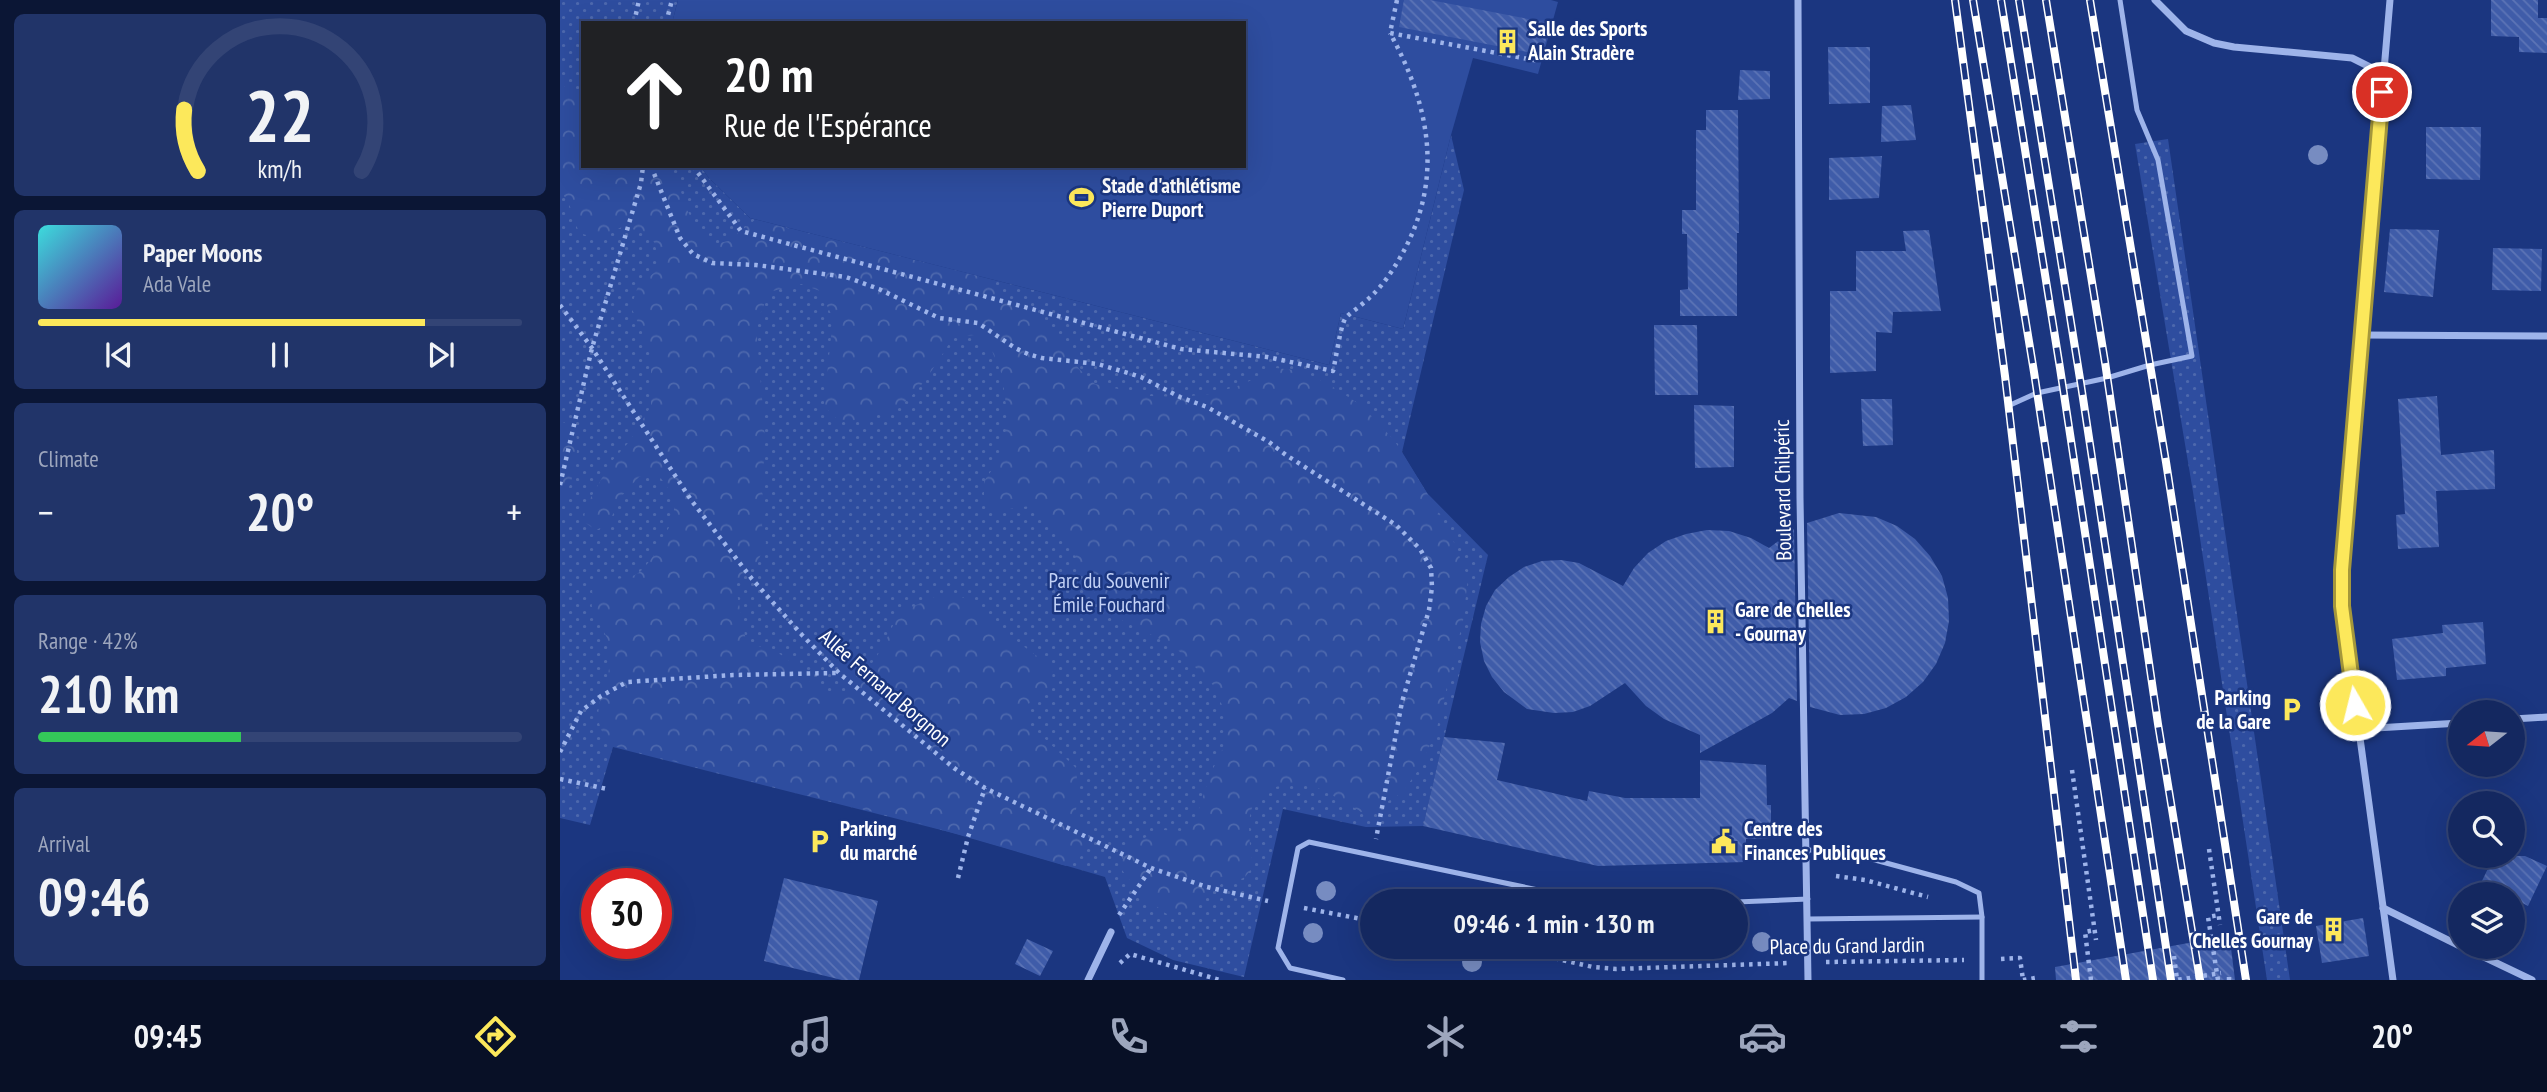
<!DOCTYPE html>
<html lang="en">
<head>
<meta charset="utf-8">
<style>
  :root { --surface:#142860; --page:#213469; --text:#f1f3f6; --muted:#9da6bd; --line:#334475; --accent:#fce85b }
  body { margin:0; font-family:"PT Sans Narrow",sans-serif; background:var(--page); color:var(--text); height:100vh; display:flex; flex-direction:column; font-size:26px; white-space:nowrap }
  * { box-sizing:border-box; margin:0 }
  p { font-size:23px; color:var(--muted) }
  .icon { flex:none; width:38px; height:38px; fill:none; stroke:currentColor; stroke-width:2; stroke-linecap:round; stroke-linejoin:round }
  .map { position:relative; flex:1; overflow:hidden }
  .drawer { display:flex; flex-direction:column; gap:14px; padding:14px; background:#0b1635; width:560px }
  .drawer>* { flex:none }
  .top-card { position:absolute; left:21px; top:21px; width:665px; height:147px; border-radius:0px; box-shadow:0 7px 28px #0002,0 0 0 2px var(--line); background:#202124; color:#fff; overflow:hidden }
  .needle { width:46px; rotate:253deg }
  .controls { position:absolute; left:1888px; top:700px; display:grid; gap:14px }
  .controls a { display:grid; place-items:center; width:77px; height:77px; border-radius:50%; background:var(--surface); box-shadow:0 7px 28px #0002,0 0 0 2px var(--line); font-size:35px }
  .speed { position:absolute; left:21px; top:868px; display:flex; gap:14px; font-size:35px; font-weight:700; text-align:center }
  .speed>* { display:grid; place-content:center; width:91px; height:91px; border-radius:50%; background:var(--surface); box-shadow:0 7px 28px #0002,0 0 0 2px var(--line); line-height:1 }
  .speed .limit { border:10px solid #d22; background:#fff; color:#111 }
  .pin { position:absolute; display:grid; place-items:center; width:60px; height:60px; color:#fff; margin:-30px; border:4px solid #fff; border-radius:50%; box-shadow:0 2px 7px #0007 }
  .me { position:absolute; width:77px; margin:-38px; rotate:352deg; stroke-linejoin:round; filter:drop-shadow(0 0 5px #0008) }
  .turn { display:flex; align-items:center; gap:24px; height:147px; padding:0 28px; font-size:32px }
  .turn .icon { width:91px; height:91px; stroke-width:2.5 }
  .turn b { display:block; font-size:49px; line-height:60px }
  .big { font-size:52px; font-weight:600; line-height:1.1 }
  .drawer .widget { flex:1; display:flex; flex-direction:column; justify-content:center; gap:10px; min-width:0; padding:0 24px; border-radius:10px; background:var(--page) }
  .drawer .dial { align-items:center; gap:0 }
  .dial svg { height:182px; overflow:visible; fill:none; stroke:var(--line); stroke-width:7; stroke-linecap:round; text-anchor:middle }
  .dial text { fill:var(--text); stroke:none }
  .song { display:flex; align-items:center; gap:21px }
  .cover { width:84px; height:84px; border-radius:10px; background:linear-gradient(135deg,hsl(180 70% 55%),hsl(270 70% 35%)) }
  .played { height:7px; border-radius:4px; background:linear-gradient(90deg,var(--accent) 80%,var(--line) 80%) }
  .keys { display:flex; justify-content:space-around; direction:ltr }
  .heat { display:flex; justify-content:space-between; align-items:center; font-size:38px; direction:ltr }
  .charge { height:10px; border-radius:5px; background:linear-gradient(90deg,#34c759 42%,var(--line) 0) }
  .trip { position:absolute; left:800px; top:889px; width:388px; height:70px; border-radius:35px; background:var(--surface); box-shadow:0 7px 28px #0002,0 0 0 2px var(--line); font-weight:600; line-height:70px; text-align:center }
  .dock { display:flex; height:112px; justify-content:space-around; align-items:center; background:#081026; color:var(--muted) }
  .dock .icon { width:49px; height:49px }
  .dock .active { color:var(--accent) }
  .dock b { font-size:32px; color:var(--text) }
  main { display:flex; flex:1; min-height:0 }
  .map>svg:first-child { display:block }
  .green { fill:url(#green-dots) }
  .forest { fill:url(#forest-crowns) }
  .pitch { fill:#2e4d9f }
  .building { fill:url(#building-back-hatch) }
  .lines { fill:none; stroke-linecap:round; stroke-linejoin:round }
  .path { stroke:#9eb4ea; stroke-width:4.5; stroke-dasharray:3.5 5; stroke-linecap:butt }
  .lane { stroke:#9eb4ea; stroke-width:5 }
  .street { stroke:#9eb4ea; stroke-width:7 }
  .rail-casing { stroke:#fff; stroke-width:8 }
  .rail { stroke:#1b3680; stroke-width:5; stroke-dasharray:16; stroke-linecap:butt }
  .tree { fill:#778cc1 }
  .route-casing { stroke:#a4973b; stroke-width:18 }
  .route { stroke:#fce85b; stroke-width:12 }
  .labels { text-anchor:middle; stroke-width:5; stroke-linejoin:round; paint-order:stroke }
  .poi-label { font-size:21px; font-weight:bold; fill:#fff; stroke:#1b3680; text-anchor:start }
  .street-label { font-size:21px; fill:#fff; stroke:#1b3680 }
  .park-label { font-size:21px; fill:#c3d2f7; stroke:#1b3680 }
</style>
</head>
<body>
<main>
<section class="drawer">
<div class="widget dial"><svg viewBox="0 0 100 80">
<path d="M14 69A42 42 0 1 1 86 69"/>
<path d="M14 69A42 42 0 0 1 8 42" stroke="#fce85b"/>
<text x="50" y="56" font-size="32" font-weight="700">22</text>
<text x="50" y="72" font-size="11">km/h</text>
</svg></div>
<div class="widget">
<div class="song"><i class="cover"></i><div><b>Paper Moons</b><p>Ada Vale</p></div></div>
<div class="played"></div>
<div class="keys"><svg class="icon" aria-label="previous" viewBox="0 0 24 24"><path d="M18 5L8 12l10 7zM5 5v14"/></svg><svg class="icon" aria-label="pause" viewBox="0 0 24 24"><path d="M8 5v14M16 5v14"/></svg><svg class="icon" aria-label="next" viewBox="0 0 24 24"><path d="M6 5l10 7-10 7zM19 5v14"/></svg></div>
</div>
<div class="widget"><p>Climate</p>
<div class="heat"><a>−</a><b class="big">20°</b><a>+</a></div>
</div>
<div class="widget"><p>Range · 42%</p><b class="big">210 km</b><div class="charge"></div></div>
<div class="widget"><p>Arrival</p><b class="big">09:46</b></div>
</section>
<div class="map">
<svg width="1987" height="980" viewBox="0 0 1987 980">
  <defs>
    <pattern id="green-dots" width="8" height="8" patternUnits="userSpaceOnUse" patternTransform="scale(1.75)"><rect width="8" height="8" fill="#2e4d9f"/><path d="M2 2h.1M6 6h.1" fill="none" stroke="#4d68ad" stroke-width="1.8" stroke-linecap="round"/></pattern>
    <pattern id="forest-crowns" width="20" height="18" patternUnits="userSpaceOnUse" patternTransform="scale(1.75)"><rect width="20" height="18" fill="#2e4d9f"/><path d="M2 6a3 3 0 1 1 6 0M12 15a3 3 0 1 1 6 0" fill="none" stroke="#4d68ad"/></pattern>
    <pattern id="building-back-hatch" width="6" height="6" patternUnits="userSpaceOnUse" patternTransform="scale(1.75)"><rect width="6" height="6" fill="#3f5ca9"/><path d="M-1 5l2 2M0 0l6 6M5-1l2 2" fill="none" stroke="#5c74b6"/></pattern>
  </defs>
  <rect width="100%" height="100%" fill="#1b3680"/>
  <g class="green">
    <polygon points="0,0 118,0 112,23 23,23 23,166 140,166 149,178 190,218 769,365 781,313 843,329 891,135 904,190 842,452 867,493 928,555 863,826 806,827 723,809 684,977 613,960 567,938 545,877 405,836 53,747 30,825 0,818"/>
    <polygon points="1608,139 1730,980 1707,980 1633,492 1575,144"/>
  </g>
  <g class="forest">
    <path d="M0 83 14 93H23V166H104L118 179 124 204 139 233 155 244 168 241 195 220 418 276 487 325 505 343 519 369 535 384 591 396 620 397 650 394 681 385 716 368 742 371 770 385 802 406 834 440 867 493 891 535 908 578 903 621 876 732 859 769 842 793 813 810 801 812C786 803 770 793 753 786 736 781 702 785 694 803 685 822 691 847 692 868L685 877 673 883 661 884 624 911 607 914C593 905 567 881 560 866L568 845 603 830 621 831 637 815 650 775 665 744V716L657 689 614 646 553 616 533 591 506 539 469 506 436 511 424 503V481L439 460 448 420 442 375 432 351 415 335 393 338C380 357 364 386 347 400 331 412 292 427 274 417 270 414 267 408 264 404L273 318 260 291 241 284 209 292 196 325 204 422 205 451 201 486 206 512 202 525 206 543 198 561 175 583 186 641C198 647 217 650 227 659 253 678 249 694 287 694 310 670 327 643 338 613L388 591 413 602 459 643 492 667C494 692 488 694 468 704L470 725 516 768 519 801 514 813 526 824 530 845 524 854 506 866 365 825 53 746C19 712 55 686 50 648 48 633 35 622 32 607 31 601 32 592 33 585 49 576 62 581 75 575 89 569 113 526 114 510 115 497 107 486 99 476L79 477 59 499 49 524 36 530 24 522 25 508 51 462 69 442 91 406V352L71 307 78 286 95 272 99 259 94 242 86 232 62 227 37 238 19 233 8 201 0 191Z"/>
    <path d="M0 421C7 423 14 428 16 435 21 451 10 493 0 506Z"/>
  </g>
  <polygon class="pitch" points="118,0 991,0 998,2 978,74 913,58 891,135 843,329 781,313 769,365 190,218 149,178 140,166 684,166 684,23 112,23"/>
  <g class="building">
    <polygon points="844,0 870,0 989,23 983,55 839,27"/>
    <polygon points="1931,0 1978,0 1978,18 1987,18 1987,53 1959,52 1959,37 1931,36"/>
    <polygon points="1268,47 1310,47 1310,103 1269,104"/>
    <polygon points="1180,70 1210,71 1210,99 1178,100"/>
    <polygon points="1351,105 1356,140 1321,142 1322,106"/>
    <polygon points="1146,110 1178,110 1179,233 1177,233 1177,316 1120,316 1120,290 1128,289 1127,234 1122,234 1122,210 1136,210 1136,130 1146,130"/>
    <polygon points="1866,127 1921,127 1920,180 1866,179"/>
    <polygon points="1322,156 1319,198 1269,200 1269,158"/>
    <polygon points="1830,229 1879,230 1873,297 1824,292"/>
    <polygon points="1369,230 1381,311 1333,312 1332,333 1316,332 1316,371 1270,373 1270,291 1296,291 1296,251 1346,251 1343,231"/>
    <polygon points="1933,248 1982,249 1981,291 1932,290"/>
    <polygon points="1094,325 1137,325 1138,395 1095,395"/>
    <polygon points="1877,396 1881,455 1934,450 1935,489 1876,491 1879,547 1838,549 1836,515 1845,514 1838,399"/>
    <polygon points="1301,399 1332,399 1333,445 1303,446"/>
    <polygon points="1134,405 1174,406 1174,467 1135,468"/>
    <polygon points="1279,513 1316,517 1337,526 1355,539 1370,556 1382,576 1388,598 1389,621 1385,643 1376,664 1363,682 1346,697 1326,708 1304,714 1280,715 1250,707 1247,523"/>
    <polygon points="1234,529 1237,701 1229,698 1212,713 1140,753 1140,735 1104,719 1086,706 1065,683 1030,706 1013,712 994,713 967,709 944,692 932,677 924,661 920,642 921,624 926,606 935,590 949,577 964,567 982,561 1001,560 1019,563 1063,586 1074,568 1088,553 1106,541 1126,534 1147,530 1169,531 1191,538 1209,548"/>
    <polygon points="1923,622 1926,664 1886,668 1886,676 1837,680 1832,639 1883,633 1882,625"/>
    <polygon points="884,737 945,743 937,780 1027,801 1029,791 1065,798 1140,798 1140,760 1206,765 1207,805 1211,805 1211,838 1186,839 1186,862 1038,866 863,826"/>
    <polygon points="1934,856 1965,856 1987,866 1968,906 1953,898 1953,894 1944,894 1921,883"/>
    <polygon points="224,878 318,901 299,980 282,980 204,961"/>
    <polygon points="1803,918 1809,956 1762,963 1756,926"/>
    <polygon points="467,939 493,951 480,976 455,964"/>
    <polygon points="1670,940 1675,980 1496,980 1495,967 1634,942 1635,947"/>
  </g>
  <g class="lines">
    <g class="path">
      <polyline points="837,0 830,33 979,61"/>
      <polyline points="74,23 79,0"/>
      <polyline points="106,23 112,0"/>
      <polyline points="91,166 120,238 133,254 152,263 196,265 286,277 319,289 379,318 418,323 455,348 468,354 482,358 538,364 581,377 620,397 647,407 709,442 726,455 836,525 860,549 871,568 872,587 869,610 842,702 816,839"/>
      <path d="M133 166 181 231 621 349 707 357 773 371C776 359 780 328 785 319 788 314 797 309 801 305 811 297 819 289 827 278 885 196 876 117 830 33"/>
      <polyline points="0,305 32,348 131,500 192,579 242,635 279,673 394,768 425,788 591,868 647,887 708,901"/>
      <polyline points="0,485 32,348 81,183 83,166"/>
      <polyline points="0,752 21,711 41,696 67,682 173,675 278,673"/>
      <polyline points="1512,770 1536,940"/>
      <polyline points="0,779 47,789"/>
      <polyline points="1649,849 1660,925"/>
      <polyline points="1276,876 1305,880 1368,897"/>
      <polyline points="398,878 408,837 425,788"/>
      <polyline points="744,908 812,921"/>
      <polyline points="559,915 591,868"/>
      <polyline points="945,947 1033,967 1056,969 1229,963"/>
      <polyline points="1614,956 1617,980 1661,973"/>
      <polyline points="1441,959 1460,958 1463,980"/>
      <polyline points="1266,962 1404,960"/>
      <polyline points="560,963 570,954 660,980"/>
      <polyline points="1669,977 1669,980"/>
      <polyline points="1463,980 1475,978"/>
      <polyline points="1531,980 1525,932 1535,930"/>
      <polyline points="1658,980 1648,917 1659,915"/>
    </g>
    <g class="lane">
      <polyline points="1448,406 1477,393 1547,378 1590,365 1632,356 1598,160 1577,110 1560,0"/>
      <polyline points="1247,850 1282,851 1396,882 1419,893 1422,917 1422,980"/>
      <polyline points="1176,902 1248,899"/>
      <polyline points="1248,919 1422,917"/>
      <polyline points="783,980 730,968 718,948 738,848 749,842 1031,901"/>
    </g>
    <g class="street">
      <polyline points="1238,0 1240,498 1248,980"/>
      <polyline points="1595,0 1626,31 1654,43 1674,47 1792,58 1812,68 1818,75 1820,84"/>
      <polyline points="1830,0 1797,387 1782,570 1782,606 1833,980"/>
      <polyline points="1801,335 1987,336"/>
      <polyline points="1953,719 1987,717"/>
      <polyline points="1799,729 1900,723"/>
      <polyline points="1823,908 1900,946"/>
      <polyline points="1903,947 1972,980"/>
      <polyline points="528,980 551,932"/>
    </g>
    <defs>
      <g id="rail">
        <polyline points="1395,0 1445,376 1516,980"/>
        <polyline points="1413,0 1474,372 1566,980"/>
        <polyline points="1441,0 1500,368 1593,980"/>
        <polyline points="1459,0 1521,385 1611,980"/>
        <polyline points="1486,0 1545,362 1598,724 1640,980"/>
        <polyline points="1530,0 1606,462 1686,980"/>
      </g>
    </defs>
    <use href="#rail" class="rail-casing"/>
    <use href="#rail" class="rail"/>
  </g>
  <g class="tree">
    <circle cx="1758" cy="155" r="10"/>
    <circle cx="766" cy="891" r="10"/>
    <circle cx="753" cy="933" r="10"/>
    <circle cx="1202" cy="942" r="10"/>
    <circle cx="912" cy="962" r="10"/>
  </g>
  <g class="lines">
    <defs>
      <polyline id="route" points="1795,705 1782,606 1782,570 1822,92"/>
    </defs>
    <use href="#route" class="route-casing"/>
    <use href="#route" class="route"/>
  </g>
  <defs>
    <symbol id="building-bare" viewBox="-9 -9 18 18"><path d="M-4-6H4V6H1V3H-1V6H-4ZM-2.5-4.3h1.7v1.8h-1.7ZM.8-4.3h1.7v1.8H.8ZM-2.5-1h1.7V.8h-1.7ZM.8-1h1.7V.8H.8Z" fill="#fce85b" stroke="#1b3680" stroke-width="2.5" paint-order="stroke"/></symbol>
    <symbol id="stadium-bare" viewBox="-9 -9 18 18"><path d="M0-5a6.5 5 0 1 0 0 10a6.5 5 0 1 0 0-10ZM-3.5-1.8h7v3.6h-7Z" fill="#fce85b" stroke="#1b3680" stroke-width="2.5" paint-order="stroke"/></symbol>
    <symbol id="parking-bare" viewBox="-9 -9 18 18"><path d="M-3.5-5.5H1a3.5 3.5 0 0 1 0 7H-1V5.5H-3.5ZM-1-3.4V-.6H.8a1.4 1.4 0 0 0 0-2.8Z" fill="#fce85b" stroke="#1b3680" stroke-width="2.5" paint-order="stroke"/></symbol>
    <symbol id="civic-bare" viewBox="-9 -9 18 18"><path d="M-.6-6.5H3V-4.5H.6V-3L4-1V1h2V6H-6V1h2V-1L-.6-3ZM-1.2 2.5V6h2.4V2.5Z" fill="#fce85b" stroke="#1b3680" stroke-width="2.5" paint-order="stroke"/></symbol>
  </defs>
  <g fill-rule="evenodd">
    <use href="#building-bare" x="930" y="24" width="35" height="35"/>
    <use href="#stadium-bare" x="504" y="180" width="35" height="35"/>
    <use href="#building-bare" x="1138" y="604" width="35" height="35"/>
    <use href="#parking-bare" x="1714" y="692" width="35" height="35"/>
    <use href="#parking-bare" x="242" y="824" width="35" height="35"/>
    <use href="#civic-bare" x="1146" y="824" width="35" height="35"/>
    <use href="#building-bare" x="1756" y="912" width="35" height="35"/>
  </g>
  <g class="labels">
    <g class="poi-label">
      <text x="968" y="36">Salle des Sports<tspan x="968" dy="24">Alain Stradère</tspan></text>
      <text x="542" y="193">Stade d'athlétisme<tspan x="542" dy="24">Pierre Duport</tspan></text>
      <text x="1175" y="617">Gare de Chelles<tspan x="1175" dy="24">- Gournay</tspan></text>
      <text x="1711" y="705" text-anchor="end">Parking<tspan x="1711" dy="24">de la Gare</tspan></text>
      <text x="280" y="836">Parking<tspan x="280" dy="24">du marché</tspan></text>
      <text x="1184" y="836">Centre des<tspan x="1184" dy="24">Finances Publiques</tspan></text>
      <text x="1753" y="924" text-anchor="end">Gare de<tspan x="1753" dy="24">Chelles Gournay</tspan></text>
    </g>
    <g class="street-label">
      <text transform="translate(1223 490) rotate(-91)" y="7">Boulevard Chilpéric</text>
      <text transform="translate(325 688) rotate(41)" y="7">Allée Fernand Borgnon</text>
      <text transform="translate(1287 946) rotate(-1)" y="7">Place du Grand Jardin</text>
    </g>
    <g class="park-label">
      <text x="549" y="588">Parc du Souvenir<tspan x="549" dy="24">Émile Fouchard</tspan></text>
    </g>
  </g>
</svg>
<div class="controls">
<a><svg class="needle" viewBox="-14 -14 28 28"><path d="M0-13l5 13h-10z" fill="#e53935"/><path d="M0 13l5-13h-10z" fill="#9da6bd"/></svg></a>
<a><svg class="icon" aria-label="search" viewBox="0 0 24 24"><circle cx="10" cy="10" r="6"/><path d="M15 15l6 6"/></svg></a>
<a><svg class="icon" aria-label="layers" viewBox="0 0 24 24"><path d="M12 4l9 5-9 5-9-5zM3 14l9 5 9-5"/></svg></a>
</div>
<div class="speed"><div class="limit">30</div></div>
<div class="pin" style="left:1822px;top:92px;background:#d93025"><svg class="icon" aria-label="arrive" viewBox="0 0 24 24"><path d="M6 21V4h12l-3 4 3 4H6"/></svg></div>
<svg class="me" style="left:1795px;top:705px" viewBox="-20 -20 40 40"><circle r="17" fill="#fce85b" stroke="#fff" stroke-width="3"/><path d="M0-11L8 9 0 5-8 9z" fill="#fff"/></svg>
<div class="trip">09:46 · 1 min · 130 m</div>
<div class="top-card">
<div class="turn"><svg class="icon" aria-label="ahead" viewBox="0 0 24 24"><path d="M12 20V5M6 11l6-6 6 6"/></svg><div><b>20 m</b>Rue de l'Espérance</div></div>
</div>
</div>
</main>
<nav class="dock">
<b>09:45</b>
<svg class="icon active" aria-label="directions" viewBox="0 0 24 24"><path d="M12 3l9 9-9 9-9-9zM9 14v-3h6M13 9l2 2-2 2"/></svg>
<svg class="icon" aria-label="music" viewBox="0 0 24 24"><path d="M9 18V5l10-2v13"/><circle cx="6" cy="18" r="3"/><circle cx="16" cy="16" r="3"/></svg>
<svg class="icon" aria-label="phone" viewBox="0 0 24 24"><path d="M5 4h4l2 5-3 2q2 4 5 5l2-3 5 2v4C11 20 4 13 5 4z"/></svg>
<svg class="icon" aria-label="climate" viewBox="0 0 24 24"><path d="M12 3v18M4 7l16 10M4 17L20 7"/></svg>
<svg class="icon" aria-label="car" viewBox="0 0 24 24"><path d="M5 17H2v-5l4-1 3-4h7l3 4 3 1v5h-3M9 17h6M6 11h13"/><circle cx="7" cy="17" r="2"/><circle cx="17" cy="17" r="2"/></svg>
<svg class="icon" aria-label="filters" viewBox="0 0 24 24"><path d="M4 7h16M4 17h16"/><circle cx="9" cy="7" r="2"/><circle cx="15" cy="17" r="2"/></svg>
<b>20°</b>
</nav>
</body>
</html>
